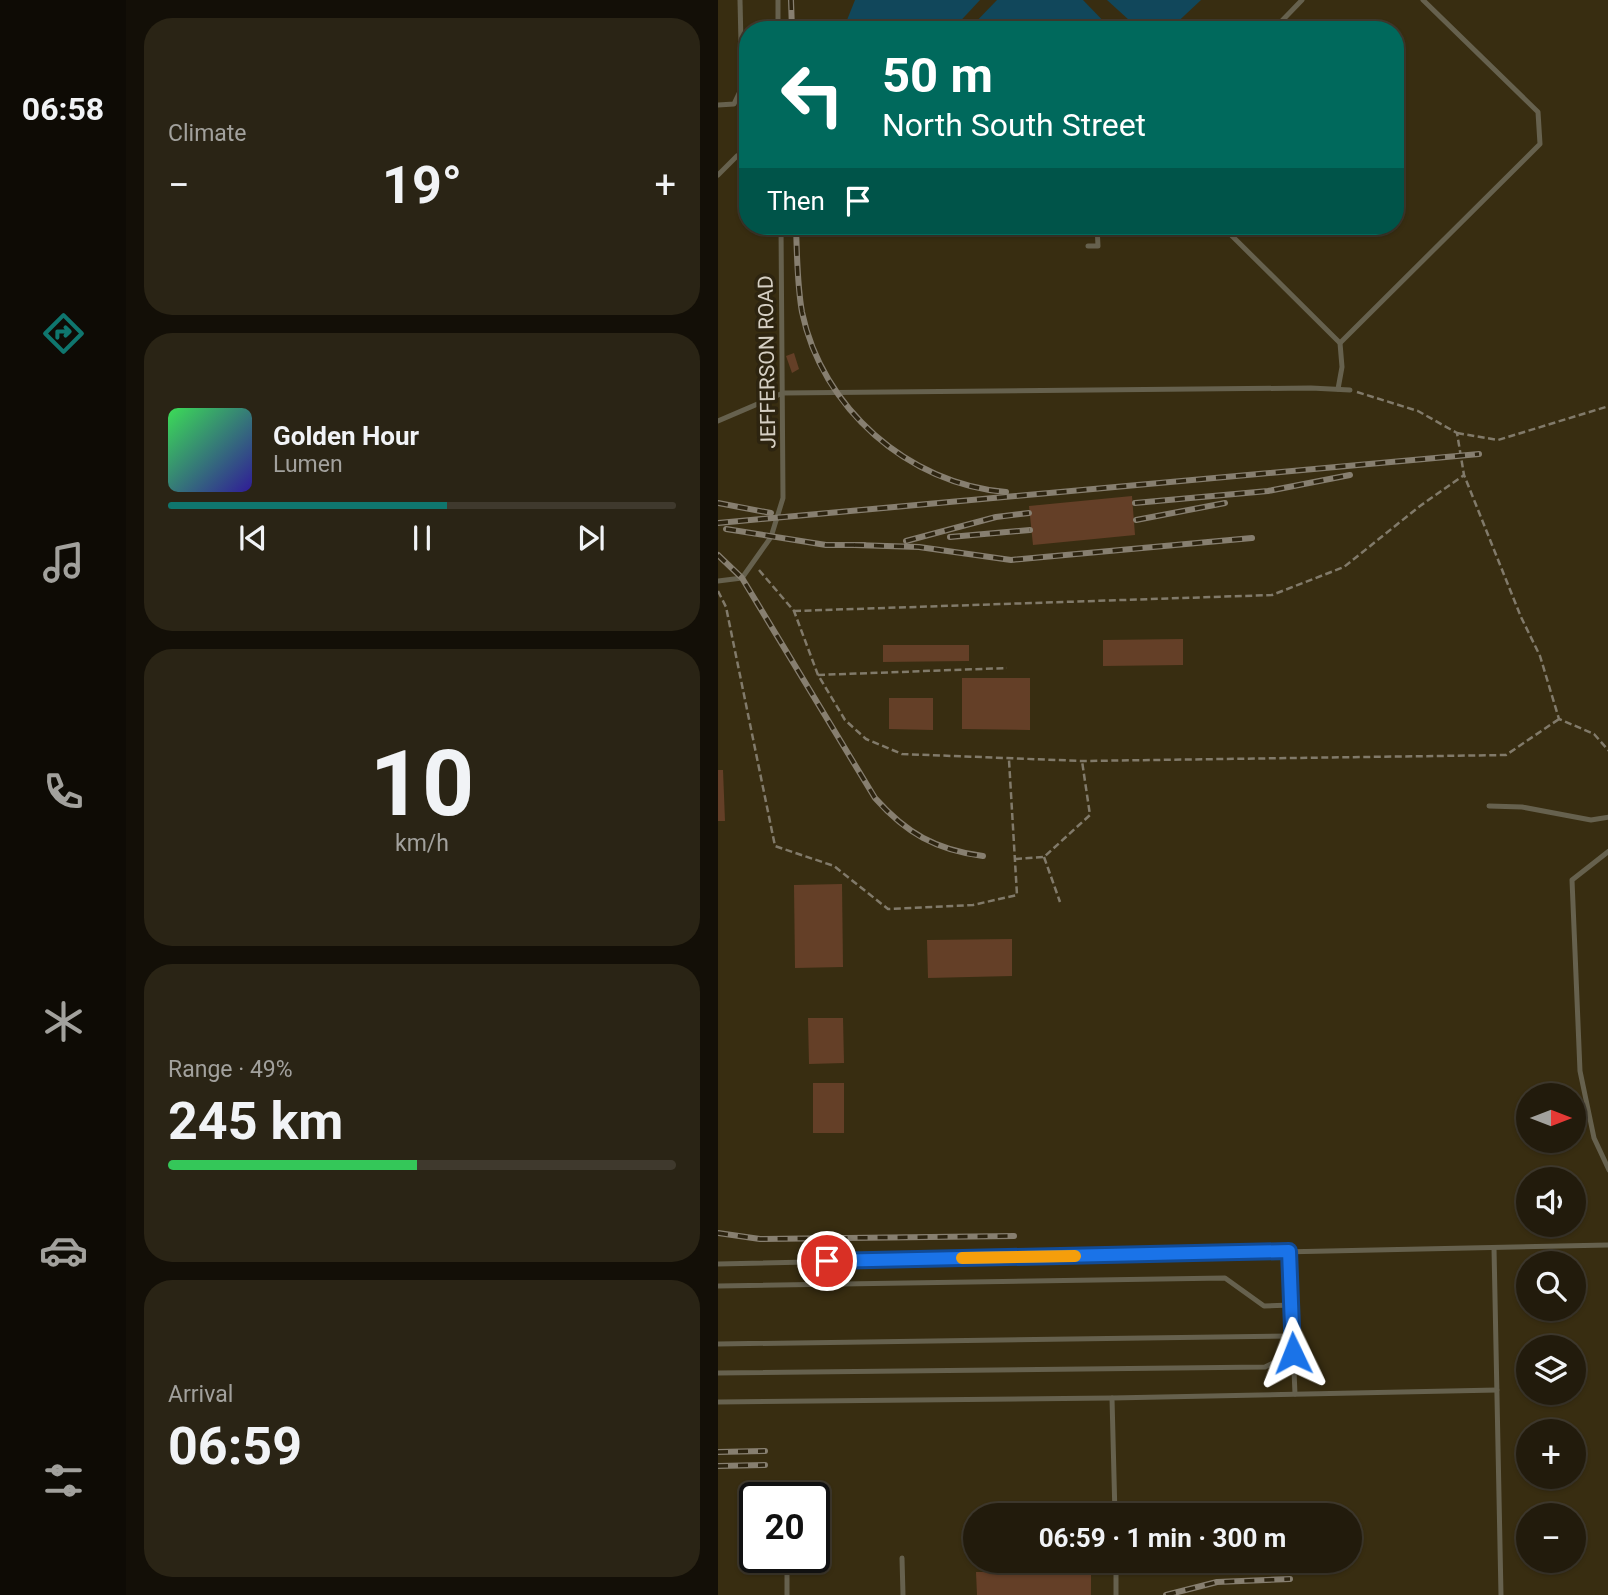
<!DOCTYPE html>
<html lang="en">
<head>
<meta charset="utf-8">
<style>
  :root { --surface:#221b0c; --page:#2a2415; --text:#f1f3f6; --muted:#a2a19d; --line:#3f392d; --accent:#0f766e }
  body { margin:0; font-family:Roboto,sans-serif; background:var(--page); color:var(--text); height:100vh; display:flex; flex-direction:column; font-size:26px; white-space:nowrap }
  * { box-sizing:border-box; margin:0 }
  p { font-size:23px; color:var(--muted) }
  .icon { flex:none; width:38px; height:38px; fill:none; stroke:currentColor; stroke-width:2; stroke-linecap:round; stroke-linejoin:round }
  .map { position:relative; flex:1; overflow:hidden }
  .details { display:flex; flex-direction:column; gap:18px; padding:18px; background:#130f07; width:592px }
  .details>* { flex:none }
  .guide { position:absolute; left:21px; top:21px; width:665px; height:214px; border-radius:28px; box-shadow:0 2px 5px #0004,0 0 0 2px var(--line); background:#00695c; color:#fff; overflow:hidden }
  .needle { width:46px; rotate:90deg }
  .tools { position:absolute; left:798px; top:1083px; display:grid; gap:14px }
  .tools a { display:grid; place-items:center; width:70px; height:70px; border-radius:50%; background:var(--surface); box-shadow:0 2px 5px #0004,0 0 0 2px var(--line); font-size:35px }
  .speed { position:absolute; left:21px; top:1482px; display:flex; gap:14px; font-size:35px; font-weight:700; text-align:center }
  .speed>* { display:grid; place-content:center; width:91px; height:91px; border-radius:50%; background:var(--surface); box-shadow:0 2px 5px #0004,0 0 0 2px var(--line); line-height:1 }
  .speed .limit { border:4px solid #111; border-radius:10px; background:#fff; color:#111 }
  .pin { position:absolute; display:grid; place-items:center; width:60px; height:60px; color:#fff; margin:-30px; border:4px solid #fff; border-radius:50%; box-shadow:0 2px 7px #0007 }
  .me { position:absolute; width:77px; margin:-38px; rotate:358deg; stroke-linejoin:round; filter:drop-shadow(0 0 5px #0008) }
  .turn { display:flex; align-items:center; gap:24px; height:147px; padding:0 28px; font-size:32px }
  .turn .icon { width:91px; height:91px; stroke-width:2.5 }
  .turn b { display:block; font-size:49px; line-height:60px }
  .then { display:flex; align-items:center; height:66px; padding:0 28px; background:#0003; gap:14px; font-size:26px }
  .big { font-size:52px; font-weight:700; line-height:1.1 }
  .details .tile { flex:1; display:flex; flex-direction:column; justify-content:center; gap:10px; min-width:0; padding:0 24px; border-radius:28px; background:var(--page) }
  .details .dial { align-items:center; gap:0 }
  .dial b { font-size:91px; line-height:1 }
  .song { display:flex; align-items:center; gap:21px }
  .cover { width:84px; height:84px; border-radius:10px; background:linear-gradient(135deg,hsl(130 70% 55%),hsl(250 70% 35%)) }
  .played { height:7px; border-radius:4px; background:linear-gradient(90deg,var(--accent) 55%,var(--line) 55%) }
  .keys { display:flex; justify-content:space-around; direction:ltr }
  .heat { display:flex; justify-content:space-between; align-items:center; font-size:38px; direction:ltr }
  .charge { height:10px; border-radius:5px; background:linear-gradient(90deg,#34c759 49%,var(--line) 0) }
  .trip { position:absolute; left:245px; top:1503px; width:399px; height:70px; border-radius:35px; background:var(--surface); box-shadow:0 2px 5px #0004,0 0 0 2px var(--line); font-weight:700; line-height:70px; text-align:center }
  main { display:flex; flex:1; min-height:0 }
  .tab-bar { display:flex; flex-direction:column; width:126px; justify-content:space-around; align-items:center; background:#0e0b05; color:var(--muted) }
  .tab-bar .icon { width:49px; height:49px }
  .tab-bar .current { color:var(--accent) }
  .tab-bar b { font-size:32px; color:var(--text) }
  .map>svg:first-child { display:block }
  .built { fill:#382d11; fill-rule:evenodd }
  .water { fill:#11475b }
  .building { fill:#643f27 }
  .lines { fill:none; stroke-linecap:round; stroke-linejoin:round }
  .path { stroke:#817a6a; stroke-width:2.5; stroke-dasharray:7 3.5; stroke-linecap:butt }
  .service { stroke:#66614e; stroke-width:5 }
  .rail-casing { stroke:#877f70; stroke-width:6 }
  .rail { stroke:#2d2410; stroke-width:3.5; stroke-dasharray:10; stroke-linecap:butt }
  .route-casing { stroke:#114b97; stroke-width:18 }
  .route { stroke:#1a73e8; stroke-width:12 }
  .slow { stroke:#f59e0b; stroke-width:12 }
  .labels { text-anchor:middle; stroke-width:7; stroke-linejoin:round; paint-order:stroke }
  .street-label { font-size:21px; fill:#d6d0c4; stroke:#2d2410 }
</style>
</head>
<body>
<main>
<nav class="tab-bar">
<b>06:58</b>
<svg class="icon current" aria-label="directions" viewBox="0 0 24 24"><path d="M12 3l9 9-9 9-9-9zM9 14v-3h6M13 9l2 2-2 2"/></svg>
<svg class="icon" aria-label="music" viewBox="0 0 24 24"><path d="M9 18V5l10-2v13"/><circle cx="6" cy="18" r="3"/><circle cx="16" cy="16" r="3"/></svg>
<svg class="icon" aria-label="phone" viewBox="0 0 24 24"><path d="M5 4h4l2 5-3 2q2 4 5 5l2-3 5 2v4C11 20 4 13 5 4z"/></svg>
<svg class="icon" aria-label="climate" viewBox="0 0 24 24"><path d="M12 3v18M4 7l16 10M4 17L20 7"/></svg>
<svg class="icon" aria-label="car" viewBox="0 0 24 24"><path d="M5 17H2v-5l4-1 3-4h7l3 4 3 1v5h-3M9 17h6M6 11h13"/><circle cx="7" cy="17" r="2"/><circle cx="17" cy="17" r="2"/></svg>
<svg class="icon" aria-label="filters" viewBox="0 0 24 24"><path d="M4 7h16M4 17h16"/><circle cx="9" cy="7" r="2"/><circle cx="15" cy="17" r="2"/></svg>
</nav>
<section class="details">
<div class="tile"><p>Climate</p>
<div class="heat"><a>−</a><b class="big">19°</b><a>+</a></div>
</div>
<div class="tile">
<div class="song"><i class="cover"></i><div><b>Golden Hour</b><p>Lumen</p></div></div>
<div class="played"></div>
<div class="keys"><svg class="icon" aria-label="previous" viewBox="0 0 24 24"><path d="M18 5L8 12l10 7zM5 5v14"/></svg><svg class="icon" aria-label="pause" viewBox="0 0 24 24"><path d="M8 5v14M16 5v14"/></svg><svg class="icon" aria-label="next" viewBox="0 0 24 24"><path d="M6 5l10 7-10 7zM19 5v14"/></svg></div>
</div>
<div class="tile dial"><b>10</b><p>km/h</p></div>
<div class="tile"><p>Range · 49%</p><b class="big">245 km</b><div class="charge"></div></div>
<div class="tile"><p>Arrival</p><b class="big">06:59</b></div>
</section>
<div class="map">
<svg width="891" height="1595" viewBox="0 0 891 1595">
  <rect width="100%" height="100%" fill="#2d2410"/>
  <path class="built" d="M0 0H890V1595H0ZM30 30H677V226H30ZM810 1096H856V1141H810ZM810 1180H856V1225H810ZM810 1264H856V1309H810ZM810 1348H856V1393H810ZM810 1432H856V1477H810ZM37 1498H96V1558H37ZM257 1516H632V1561H257ZM810 1516H856V1561H810Z"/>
  <g class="water">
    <polygon points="137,0 262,0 234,30 125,30"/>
    <polygon points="279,0 365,0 394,30 250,30"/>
    <polygon points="389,0 483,0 451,30 422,30"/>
  </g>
  <g class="building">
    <polygon points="76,353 81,369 74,373 68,356"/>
    <polygon points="414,496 417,535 315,545 311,506"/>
    <polygon points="465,639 465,665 385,666 385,640"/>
    <polygon points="165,645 251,645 251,661 165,662"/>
    <polygon points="244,678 312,678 312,730 244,729"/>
    <polygon points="171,698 215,698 215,730 171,729"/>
    <polygon points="0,770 5,770 7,821 0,821"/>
    <polygon points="124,884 125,967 77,968 76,885"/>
    <polygon points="294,939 294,976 210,978 209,940"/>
    <polygon points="90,1018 125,1018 126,1063 91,1064"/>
    <rect x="95" y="1083" width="31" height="50"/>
    <polygon points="373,1571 373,1595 259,1595 258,1572"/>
  </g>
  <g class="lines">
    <g class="path">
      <polyline points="639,392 700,411 739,433 746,475 803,617 822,656 841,719 876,734 891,751"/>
      <polyline points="739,433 780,440 891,406"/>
      <polyline points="41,570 76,611 100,675 127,720 148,739 184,754 364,761 788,755 841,719"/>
      <polyline points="0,591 8,607 57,846 116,866 170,909 255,905 299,895 291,760"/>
      <polyline points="76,611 554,595 626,567 702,506 746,475"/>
      <polyline points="100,675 289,668"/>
      <polyline points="326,857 342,902"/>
      <polyline points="297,859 326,857 372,815 364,761"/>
    </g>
    <g class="service">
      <polyline points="22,0 24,87"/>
      <polyline points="60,0 60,30"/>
      <polyline points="555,30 584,0"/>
      <polyline points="0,105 16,104 24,87 30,87"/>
      <polyline points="0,175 19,156"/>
      <polyline points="504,226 622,343 624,367 620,389"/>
      <polyline points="63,227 110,226"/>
      <polyline points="370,246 380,246 379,226"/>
      <polyline points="622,343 822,144 820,112 705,0"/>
      <polyline points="0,421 65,393 593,388 632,390"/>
      <polyline points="0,581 24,578 53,537 65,498 63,226"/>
      <polyline points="771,806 804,807 873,820 891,817"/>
      <polyline points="891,851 854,880 862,1071 876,1138 891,1170"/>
      <polyline points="776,1248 783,1595"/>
      <polyline points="571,1251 577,1394"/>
      <polyline points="0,1264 891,1245"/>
      <polyline points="0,1286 507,1278 546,1306 573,1305"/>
      <polyline points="0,1344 574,1336"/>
      <polyline points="0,1373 547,1367 575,1353"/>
      <polyline points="0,1402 394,1398"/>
      <polyline points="397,1516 394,1398 779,1390"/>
      <polyline points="69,1558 69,1595"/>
      <polyline points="184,1558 185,1595"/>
      <polyline points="398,1561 398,1595"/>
    </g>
    <defs>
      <g id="rail">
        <polyline points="73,0 74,30"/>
        <path d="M78 226C79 254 79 284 84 312 104 408 190 484 288 492"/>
        <polyline points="0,503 53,513"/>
        <polyline points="417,503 550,491 632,475"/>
        <polyline points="418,520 507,503"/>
        <polyline points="0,523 761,454"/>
        <polyline points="8,529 108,545 146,545"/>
        <polyline points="232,537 312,530"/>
        <polyline points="188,541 278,517 311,513"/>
        <polyline points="136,545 201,547 293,560 534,538"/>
        <path d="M0 555 24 578 157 798C188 833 218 850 265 856"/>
        <polyline points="0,1233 42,1239 296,1236"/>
        <polyline points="0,1452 47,1451"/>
        <polyline points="0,1466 47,1465"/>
        <polyline points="448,1595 499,1582 572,1579"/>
      </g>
    </defs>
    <use href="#rail" class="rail-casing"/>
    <use href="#rail" class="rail"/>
  </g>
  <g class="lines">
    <defs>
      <polyline id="route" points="109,1261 571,1251 575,1353"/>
    </defs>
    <use href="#route" class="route-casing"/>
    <use href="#route" class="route"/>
    <polyline class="slow" points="244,1258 357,1256"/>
  </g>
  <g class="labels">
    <g class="street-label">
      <text transform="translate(49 362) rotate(-91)" y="7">JEFFERSON ROAD</text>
    </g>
  </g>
</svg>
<div class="tools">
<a><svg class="needle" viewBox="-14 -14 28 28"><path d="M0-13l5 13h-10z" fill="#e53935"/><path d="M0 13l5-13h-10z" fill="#a2a19d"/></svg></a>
<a><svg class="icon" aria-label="sound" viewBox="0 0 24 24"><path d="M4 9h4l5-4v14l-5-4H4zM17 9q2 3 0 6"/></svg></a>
<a><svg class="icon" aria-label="search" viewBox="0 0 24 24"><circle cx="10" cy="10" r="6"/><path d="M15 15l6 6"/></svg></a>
<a><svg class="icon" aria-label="layers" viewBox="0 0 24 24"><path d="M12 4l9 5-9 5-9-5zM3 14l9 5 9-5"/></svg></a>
<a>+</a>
<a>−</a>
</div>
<div class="speed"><div class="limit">20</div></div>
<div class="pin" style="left:109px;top:1261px;background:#d93025"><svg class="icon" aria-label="arrive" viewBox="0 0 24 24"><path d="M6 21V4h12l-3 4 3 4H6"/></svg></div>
<svg class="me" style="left:575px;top:1353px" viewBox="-20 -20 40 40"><path d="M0-17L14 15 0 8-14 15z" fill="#1a73e8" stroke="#fff" stroke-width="4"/></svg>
<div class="trip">06:59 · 1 min · 300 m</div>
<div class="guide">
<div class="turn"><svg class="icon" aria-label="left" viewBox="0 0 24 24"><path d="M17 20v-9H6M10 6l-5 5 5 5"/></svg><div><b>50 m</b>North South Street</div></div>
<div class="then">Then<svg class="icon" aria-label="arrive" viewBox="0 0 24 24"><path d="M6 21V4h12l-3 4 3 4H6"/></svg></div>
</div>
</div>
</main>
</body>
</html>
